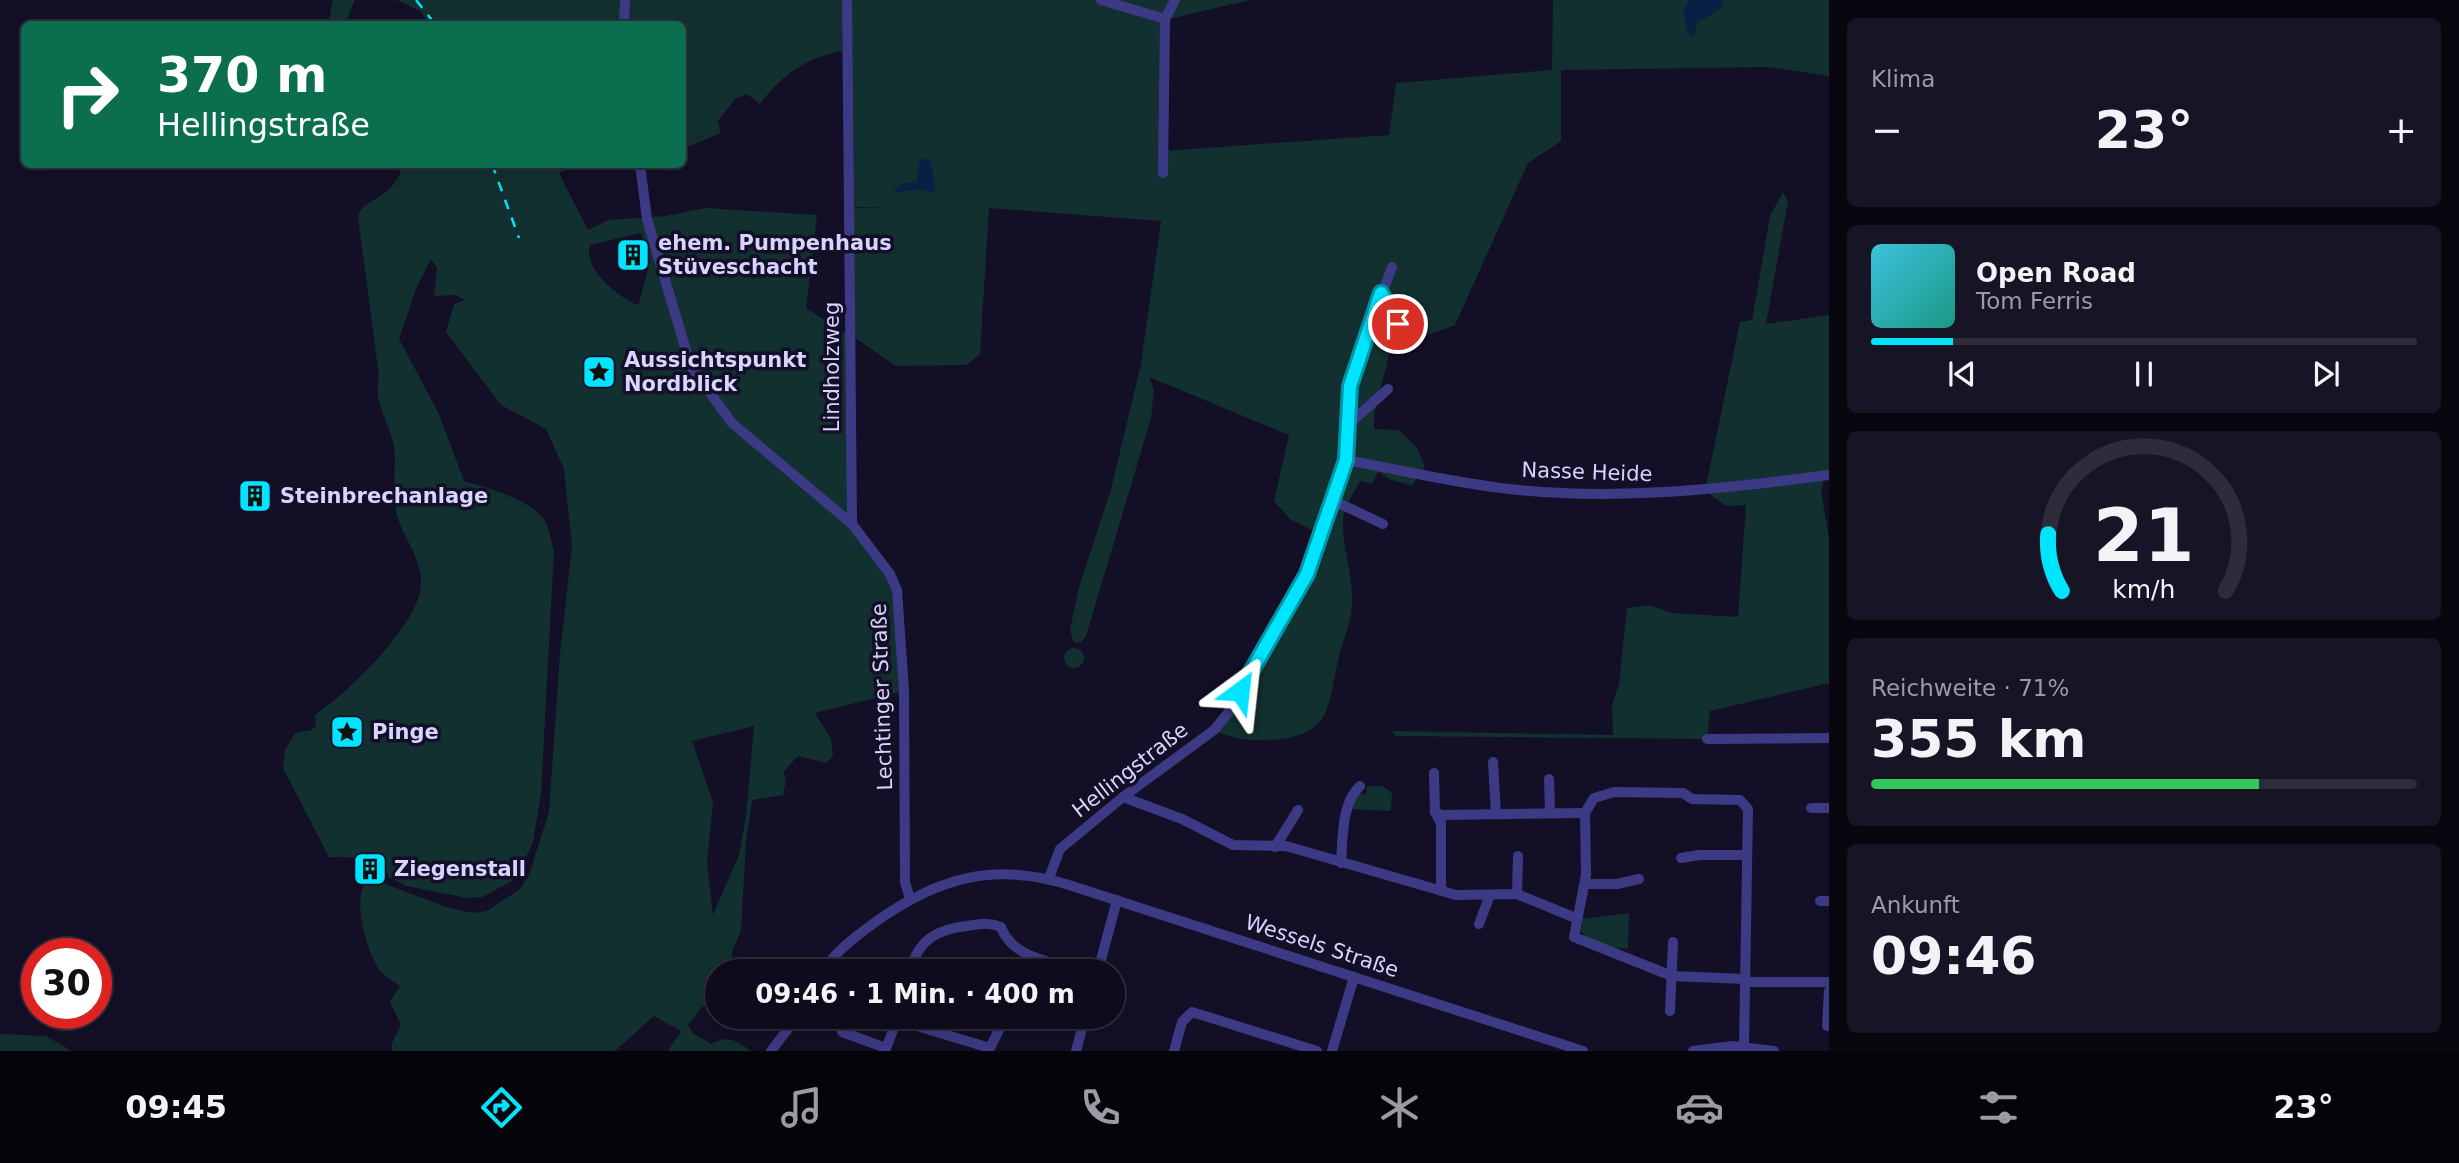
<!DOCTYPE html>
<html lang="de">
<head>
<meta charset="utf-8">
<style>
  :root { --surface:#0e0b1c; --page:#171425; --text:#f1f3f6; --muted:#9b9ba3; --line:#2e2b3b; --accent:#00e5ff }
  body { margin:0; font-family:"DejaVu Sans",sans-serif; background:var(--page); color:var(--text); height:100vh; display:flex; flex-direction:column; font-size:26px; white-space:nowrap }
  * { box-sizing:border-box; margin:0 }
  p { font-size:23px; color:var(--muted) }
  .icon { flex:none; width:38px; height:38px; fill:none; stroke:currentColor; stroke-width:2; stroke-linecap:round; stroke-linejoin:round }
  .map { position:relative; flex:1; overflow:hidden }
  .details { display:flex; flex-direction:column; gap:18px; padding:18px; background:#08060f; width:630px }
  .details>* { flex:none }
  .top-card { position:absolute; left:21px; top:21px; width:665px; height:147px; border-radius:10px; box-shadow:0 7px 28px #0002,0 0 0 2px var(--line); background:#0b6e4f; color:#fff; overflow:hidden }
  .speed { position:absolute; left:21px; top:938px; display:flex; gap:14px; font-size:35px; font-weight:700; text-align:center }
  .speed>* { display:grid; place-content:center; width:91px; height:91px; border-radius:50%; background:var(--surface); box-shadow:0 7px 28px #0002,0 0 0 2px var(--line); line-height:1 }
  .speed .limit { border:10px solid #d22; background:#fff; color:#111 }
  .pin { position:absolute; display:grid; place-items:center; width:60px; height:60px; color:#fff; margin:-30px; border:4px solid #fff; border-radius:50%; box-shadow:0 2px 7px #0007 }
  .me { position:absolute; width:77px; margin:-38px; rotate:30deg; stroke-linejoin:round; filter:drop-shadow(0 0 5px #0008) }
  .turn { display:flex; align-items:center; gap:24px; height:147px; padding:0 21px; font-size:32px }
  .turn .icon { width:91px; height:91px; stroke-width:2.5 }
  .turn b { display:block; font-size:49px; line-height:60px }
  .big { font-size:52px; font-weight:700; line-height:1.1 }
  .details .tile { flex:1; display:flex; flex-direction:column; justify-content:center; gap:10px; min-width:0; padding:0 24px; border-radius:10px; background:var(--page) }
  .details .dial { align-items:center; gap:0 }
  .dial svg { height:182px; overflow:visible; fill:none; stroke:var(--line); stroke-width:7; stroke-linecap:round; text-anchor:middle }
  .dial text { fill:var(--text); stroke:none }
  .song { display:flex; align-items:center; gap:21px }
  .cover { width:84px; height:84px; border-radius:10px; background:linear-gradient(135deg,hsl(190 70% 55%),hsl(170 70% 35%)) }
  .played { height:7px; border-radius:4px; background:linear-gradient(90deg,var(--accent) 15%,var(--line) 15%) }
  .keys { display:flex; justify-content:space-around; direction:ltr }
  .heat { display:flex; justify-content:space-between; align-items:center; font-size:38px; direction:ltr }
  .charge { height:10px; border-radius:5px; background:linear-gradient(90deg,#34c759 71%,var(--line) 0) }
  .trip { position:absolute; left:705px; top:959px; width:420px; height:70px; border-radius:35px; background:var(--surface); box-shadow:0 7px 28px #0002,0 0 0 2px var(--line); font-weight:700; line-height:70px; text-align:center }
  .dock { display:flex; height:112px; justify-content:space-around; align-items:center; background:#06040b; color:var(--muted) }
  .dock .icon { width:49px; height:49px }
  .dock .on { color:var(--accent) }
  .dock b { font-size:32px; color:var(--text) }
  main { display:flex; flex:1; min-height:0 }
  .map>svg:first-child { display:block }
  .green { fill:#12302f; fill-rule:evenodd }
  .water { fill:#0a1f44 }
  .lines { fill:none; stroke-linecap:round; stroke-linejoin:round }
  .minor { stroke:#3d3a85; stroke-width:10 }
  .rail { stroke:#00e5ff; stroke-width:2.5; stroke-dasharray:10 9; stroke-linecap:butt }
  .route-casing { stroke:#0095a6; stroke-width:18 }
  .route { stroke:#00e5ff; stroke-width:12 }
  .labels { text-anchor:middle; stroke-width:7; stroke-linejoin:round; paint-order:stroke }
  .poi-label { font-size:21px; font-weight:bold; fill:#d9d4ff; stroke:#130f26; text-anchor:start }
  .street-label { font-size:21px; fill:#d9d4ff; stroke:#130f26 }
</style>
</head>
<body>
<main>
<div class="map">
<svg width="1829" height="1051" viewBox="0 0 1829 1051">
  <rect width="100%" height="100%" fill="#130f26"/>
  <g class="green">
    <polygon points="333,0 355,0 345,24 328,24"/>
    <path d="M397 0H843L842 51C809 56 780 76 760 104L747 94 735 99 718 121 721 133 683 149 682 24H429L420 11Z"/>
    <path d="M851 0H1250L1165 20 1164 151 1389 135 1396 83 1552 70 1553 0H1829V76L1769 67 1561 70V141L1528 163 1455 325 1423 337 1392 343 1374 415V429L1399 430 1417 448 1425 467 1412 485 1391 480 1378 472 1372 484 1360 481C1355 492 1343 508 1343 520 1342 544 1351 570 1352 594 1353 614 1348 628 1342 646 1326 698 1339 736 1271 740 1249 741 1233 739 1214 730L1297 594 1318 533 1290 519 1274 501 1289 435 1149 377 1154 389 1151 418 1086 636 1081 642 1074 643 1070 630 1079 587 1111 489 1141 364 1161 221 989 208 980 354 967 365 896 366 854 337 853 208H890L853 207Z"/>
    <path d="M402 165H577L559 173 588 230 608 220 666 216 705 208 817 215 806 308 848 335 852 524 890 574 904 691 815 713 831 739 833 755 827 763 798 756 783 772 786 780 783 795 752 800 746 841 741 931 733 949 730 971H718L717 1005 714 1002 702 1007 688 1025 693 1033 711 1044C729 1034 736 1041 752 1051H668L681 1031 654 1016 615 1051H392V1043L401 1025 390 1002 400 986C392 981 384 976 378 968 366 947 353 904 365 882L375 880 446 907 473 913 487 911 520 889 529 875 549 812 560 654 572 546 564 469 546 429 501 405 446 332 454 304 465 300 456 295 434 296 437 268 431 259 416 289 399 339 439 414 464 481C487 488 535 500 546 523 550 531 551 542 554 550L541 794 533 842 516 879 482 897 467 898 406 886 389 877C383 854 348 858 329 857L283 768 285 750 295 733 312 730 316 725 315 715C347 694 423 622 421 581 420 555 401 535 396 511 391 488 398 463 393 442 387 417 373 402 379 376L358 217C360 199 397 198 402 165ZM641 233 650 261 639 303 636 305C616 294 583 270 590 245ZM754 726 746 816 739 855 713 915 707 862 713 802 692 741Z"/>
    <polygon points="1783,192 1788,201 1766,324 1829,315 1829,475 1824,476 1821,492 1829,537 1829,683 1710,711 1707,739 1396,736 1392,731 1613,735 1612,705 1619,684 1627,608 1650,605 1672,613 1738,617 1746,505 1726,506 1705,491 1740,322 1752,320 1770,216"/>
    <circle cx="1074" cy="658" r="10"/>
    <polygon points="1367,786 1382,786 1392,792 1391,811 1350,809 1356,794 1366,794"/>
    <path d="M1629 913 1628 949C1614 948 1592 945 1581 931L1583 919Z"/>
    <polygon points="0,1034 46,1036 72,1051 0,1051"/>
  </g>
  <g class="water">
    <polygon points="1689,0 1723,0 1721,9 1698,22 1693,37 1688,34 1683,12"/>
    <polygon points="925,158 930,160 936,187 933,193 917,189 896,193 894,190 901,184 917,181 919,162"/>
  </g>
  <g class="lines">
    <g class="minor">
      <polyline points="847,0 852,524"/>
      <polyline points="1101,0 1165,19"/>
      <polyline points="624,24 625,0"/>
      <polyline points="640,164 647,219 691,367 732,423 852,524 890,574 897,590 904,691 905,882 910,899"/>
      <polyline points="1163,173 1165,19 1175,0"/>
      <polyline points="1381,293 1398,324"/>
      <polyline points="1349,424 1388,389"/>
      <path d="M1346 460C1400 470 1455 483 1509 489 1617 501 1722 489 1829 475"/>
      <polyline points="1332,500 1383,524"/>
      <polyline points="1707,739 1829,738"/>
      <polyline points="1493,762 1496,814"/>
      <polyline points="1434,773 1435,812"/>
      <polyline points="1549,779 1550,813"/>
      <polyline points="1123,797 1182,819 1233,845 1286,846 1456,895 1517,894 1578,919"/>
      <polyline points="1811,808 1829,808"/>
      <polyline points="1275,847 1298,810"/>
      <polyline points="1681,858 1699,855 1747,855"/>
      <path d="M1341 863C1343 838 1341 804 1360 786"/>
      <polyline points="1049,878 1060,849 1123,797 1214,730 1228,713 1307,574 1346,460 1350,386 1359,356 1392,267"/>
      <polyline points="1585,884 1617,884 1639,879"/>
      <polyline points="1441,891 1441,823 1435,812 1442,815 1585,813"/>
      <polyline points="1517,894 1518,856"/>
      <polyline points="1820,901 1829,901"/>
      <polyline points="1479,924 1490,895"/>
      <path d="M823 971C836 951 855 937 874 923 938 877 996 861 1072 886L1583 1051"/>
      <path d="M910 971C918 940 937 929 967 926 980 924 989 922 1001 927 1012 958 1051 961 1079 971"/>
      <polyline points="1098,971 1117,900"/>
      <polyline points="1745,982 1829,982"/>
      <polyline points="1670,1011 1673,942"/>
      <polyline points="897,1020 990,1048 999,1030"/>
      <polyline points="1827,1026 1829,991"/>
      <polyline points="842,1032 886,1048"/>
      <polyline points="1744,1046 1748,809 1740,800 1692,799 1683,793 1614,792 1594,798 1585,813 1586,875 1574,937 1672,976 1745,979"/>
      <polyline points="771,1051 797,1017"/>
      <polyline points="885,1051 898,1017"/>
      <polyline points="1076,1051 1085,1017"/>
      <polyline points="1174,1051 1182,1022 1192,1012 1317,1051"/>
      <polyline points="1332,1051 1354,977"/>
      <polyline points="1693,1051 1732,1046 1774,1051"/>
    </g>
    <g class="rail">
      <polyline points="416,0 435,24"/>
      <polyline points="492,164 519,238"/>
    </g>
  </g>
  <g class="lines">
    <defs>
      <polyline id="route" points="1240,691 1307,574 1346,460 1350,386 1381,293 1398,324"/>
    </defs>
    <use href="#route" class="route-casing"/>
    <use href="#route" class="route"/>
  </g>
  <defs>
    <symbol id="building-square" viewBox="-11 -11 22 22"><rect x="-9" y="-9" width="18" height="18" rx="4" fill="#00e5ff" stroke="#130f26"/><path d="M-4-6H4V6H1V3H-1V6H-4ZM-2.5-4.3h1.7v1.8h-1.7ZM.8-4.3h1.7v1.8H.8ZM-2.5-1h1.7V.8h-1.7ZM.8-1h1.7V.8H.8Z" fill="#111"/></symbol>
    <symbol id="sight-square" viewBox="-11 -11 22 22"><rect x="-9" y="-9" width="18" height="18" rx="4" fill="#00e5ff" stroke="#130f26"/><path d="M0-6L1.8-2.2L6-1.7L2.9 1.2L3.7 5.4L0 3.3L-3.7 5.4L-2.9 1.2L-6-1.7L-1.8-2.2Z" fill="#111"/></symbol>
  </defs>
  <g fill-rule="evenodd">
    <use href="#building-square" x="614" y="236" width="38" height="38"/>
    <use href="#sight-square" x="580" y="353" width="38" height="38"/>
    <use href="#building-square" x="236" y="477" width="38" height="38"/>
    <use href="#sight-square" x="328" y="713" width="38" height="38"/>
    <use href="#building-square" x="351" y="850" width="38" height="38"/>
  </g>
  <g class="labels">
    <g class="poi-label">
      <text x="658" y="250">ehem. Pumpenhaus<tspan x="658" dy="24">Stüveschacht</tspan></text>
      <text x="624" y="367">Aussichtspunkt<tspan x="624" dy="24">Nordblick</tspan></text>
      <text x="280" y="503">Steinbrechanlage</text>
      <text x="372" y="739">Pinge</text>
      <text x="394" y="876">Ziegenstall</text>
    </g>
    <g class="street-label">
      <text transform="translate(832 367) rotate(-90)" y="7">Lindholzweg</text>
      <text transform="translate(1587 472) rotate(2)" y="7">Nasse Heide</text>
      <text transform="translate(882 697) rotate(-92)" y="7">Lechtinger Straße</text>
      <text transform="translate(1130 770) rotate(-38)" y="7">Hellingstraße</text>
      <text transform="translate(1322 946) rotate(18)" y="7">Wessels Straße</text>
    </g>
  </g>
</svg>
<div class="speed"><div class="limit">30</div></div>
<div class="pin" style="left:1398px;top:324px;background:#d93025"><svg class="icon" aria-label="arrive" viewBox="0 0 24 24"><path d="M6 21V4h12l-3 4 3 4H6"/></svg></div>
<svg class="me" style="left:1240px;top:691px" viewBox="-20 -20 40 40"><path d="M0-17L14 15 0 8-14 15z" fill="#00e5ff" stroke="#fff" stroke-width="4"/></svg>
<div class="trip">09:46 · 1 Min. · 400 m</div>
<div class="top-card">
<div class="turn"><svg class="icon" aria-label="right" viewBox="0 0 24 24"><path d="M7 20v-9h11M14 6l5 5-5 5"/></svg><div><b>370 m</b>Hellingstraße</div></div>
</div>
</div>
<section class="details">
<div class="tile"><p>Klima</p>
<div class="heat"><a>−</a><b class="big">23°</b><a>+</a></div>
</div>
<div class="tile">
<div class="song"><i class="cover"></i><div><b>Open Road</b><p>Tom Ferris</p></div></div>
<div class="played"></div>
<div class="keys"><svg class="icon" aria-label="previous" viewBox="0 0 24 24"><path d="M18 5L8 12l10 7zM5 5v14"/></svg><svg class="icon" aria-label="pause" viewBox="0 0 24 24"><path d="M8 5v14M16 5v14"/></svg><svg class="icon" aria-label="next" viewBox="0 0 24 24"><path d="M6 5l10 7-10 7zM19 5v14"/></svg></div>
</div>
<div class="tile dial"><svg viewBox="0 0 100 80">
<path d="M14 69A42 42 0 1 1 86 69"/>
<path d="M14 69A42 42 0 0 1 8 44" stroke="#00e5ff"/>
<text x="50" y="56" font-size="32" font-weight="700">21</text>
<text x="50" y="72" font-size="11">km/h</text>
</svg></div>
<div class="tile"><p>Reichweite · 71%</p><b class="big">355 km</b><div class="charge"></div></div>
<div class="tile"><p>Ankunft</p><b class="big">09:46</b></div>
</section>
</main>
<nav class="dock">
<b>09:45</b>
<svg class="icon on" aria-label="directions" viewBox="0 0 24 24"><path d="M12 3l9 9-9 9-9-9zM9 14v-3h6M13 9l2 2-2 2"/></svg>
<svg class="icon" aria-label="music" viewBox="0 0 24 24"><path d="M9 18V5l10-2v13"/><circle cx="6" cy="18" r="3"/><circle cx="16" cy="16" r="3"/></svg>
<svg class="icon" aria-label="phone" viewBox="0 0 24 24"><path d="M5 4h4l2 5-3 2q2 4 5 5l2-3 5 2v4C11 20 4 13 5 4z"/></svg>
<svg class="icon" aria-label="climate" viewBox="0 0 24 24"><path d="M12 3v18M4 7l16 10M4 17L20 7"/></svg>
<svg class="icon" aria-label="car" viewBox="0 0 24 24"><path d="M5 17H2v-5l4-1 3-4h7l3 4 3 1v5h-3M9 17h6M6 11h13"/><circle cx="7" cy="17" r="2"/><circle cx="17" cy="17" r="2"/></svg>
<svg class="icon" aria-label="filters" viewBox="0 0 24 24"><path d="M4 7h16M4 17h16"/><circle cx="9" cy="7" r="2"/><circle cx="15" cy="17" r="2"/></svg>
<b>23°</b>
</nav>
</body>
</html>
